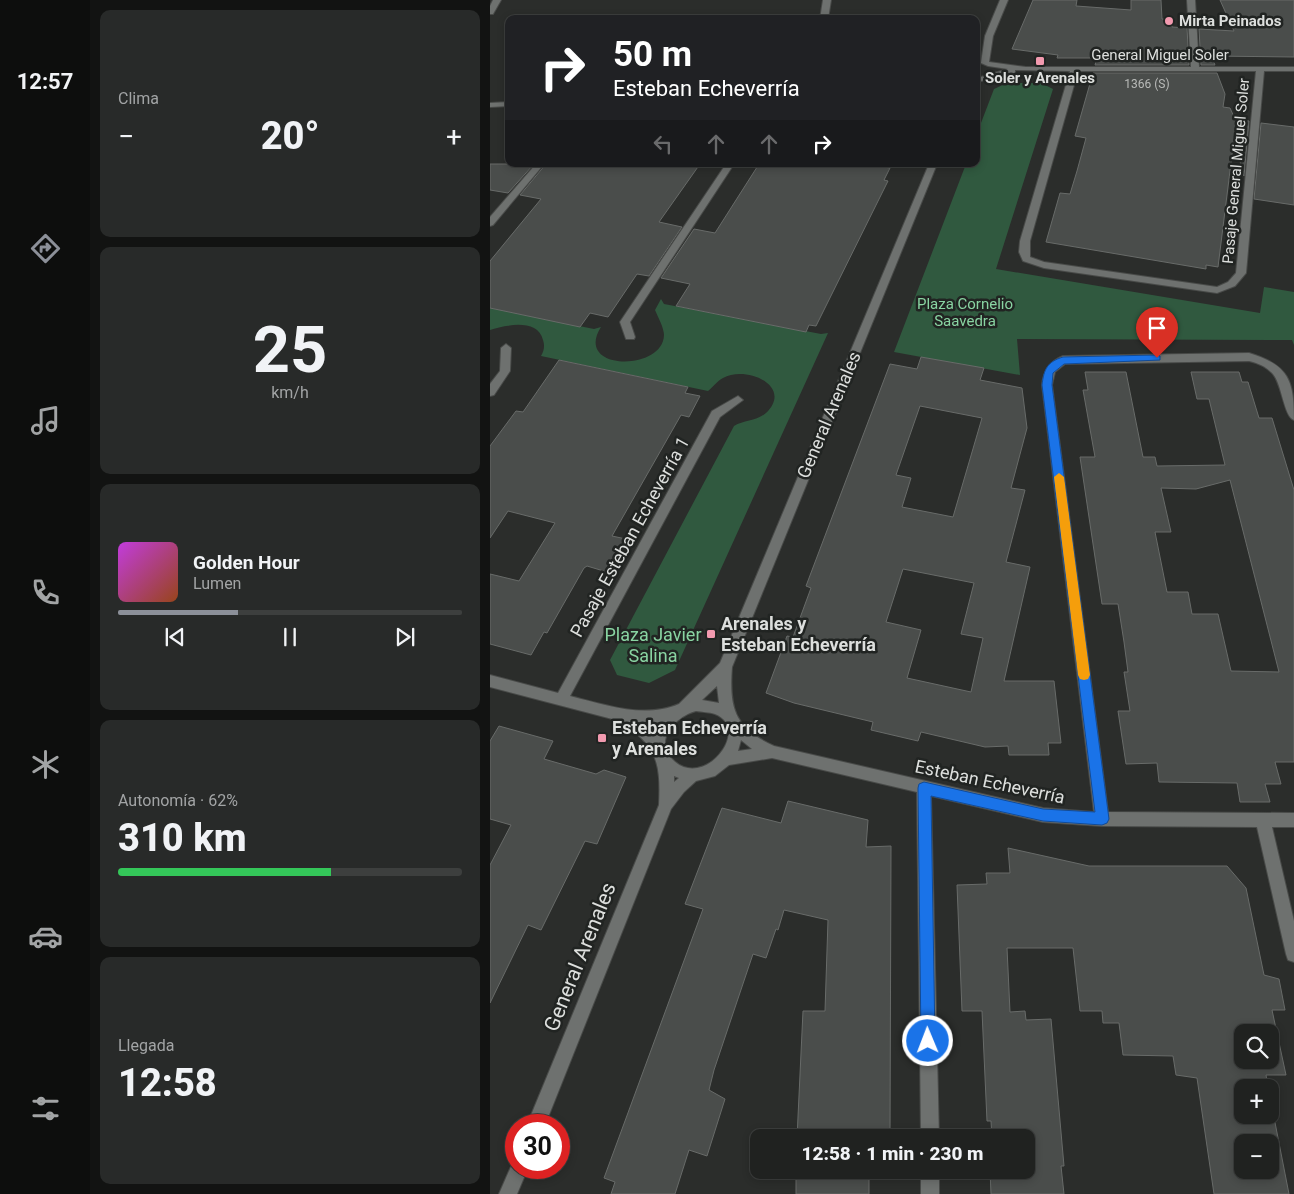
<!DOCTYPE html>
<html lang="es">
<head>
<meta charset="utf-8">
<style>
  :root { --surface:#202220; --page:#282a29; --text:#f1f3f6; --muted:#a2a4a5; --line:#3d3f3e; --accent:#8c9099 }
  body { margin:0; font-family:Roboto,sans-serif; background:var(--page); color:var(--text); height:100vh; display:flex; flex-direction:column; font-size:19px; white-space:nowrap }
  * { box-sizing:border-box; margin:0 }
  p { font-size:16px; color:var(--muted) }
  .icon { flex:none; width:28px; height:28px; fill:none; stroke:currentColor; stroke-width:2; stroke-linecap:round; stroke-linejoin:round }
  .map { position:relative; flex:1; overflow:hidden }
  .panel { display:flex; flex-direction:column; gap:10px; padding:10px; background:#121312; width:400px }
  .panel>* { flex:none }
  .banner { position:absolute; left:15px; top:15px; width:475px; height:152px; border-radius:10px; box-shadow:0 2px 8px #0003,0 0 0 1px var(--line); background:#202124; color:#fff; overflow:hidden }
  .fabs { position:absolute; left:744px; top:1024px; display:grid; gap:10px }
  .fabs a { display:grid; place-items:center; width:45px; height:45px; border-radius:10px; background:var(--surface); box-shadow:0 2px 8px #0003,0 0 0 1px var(--line); font-size:25px }
  .speed { position:absolute; left:15px; top:1114px; display:flex; gap:10px; font-size:25px; font-weight:700; text-align:center }
  .speed>* { display:grid; place-content:center; width:65px; height:65px; border-radius:50%; background:var(--surface); box-shadow:0 2px 8px #0003,0 0 0 1px var(--line); line-height:1 }
  .speed .limit { border:8px solid #d22; background:#fff; color:#111 }
  .pin { position:absolute; display:grid; place-items:center; width:42px; height:42px; color:#fff; margin:-51px -21px; border-radius:50% 50% 50% 0; rotate:-45deg; box-shadow:0 0 5px #0007 }
  .pin .icon { rotate:45deg }
  .me { position:absolute; width:55px; margin:-28px; rotate:359deg; stroke-linejoin:round; filter:drop-shadow(0 0 4px #0008) }
  .turn { display:flex; align-items:center; gap:18px; height:105px; padding:0 25px; font-size:22px }
  .turn .icon { width:65px; height:65px; stroke-width:2.5 }
  .turn b { display:block; font-size:35px; line-height:42px }
  .lanes { display:flex; align-items:center; height:48px; padding:0 25px; background:#0003; justify-content:center; gap:25px; direction:ltr }
  .lanes .off { opacity:.35 }
  .big { font-size:38px; font-weight:800; line-height:1.1 }
  .panel .card { flex:1; display:flex; flex-direction:column; justify-content:center; gap:8px; min-width:0; padding:0 18px; border-radius:10px; background:var(--page) }
  .panel .dial { align-items:center; gap:0 }
  .dial b { font-size:65px; line-height:1 }
  .song { display:flex; align-items:center; gap:15px }
  .cover { width:60px; height:60px; border-radius:8px; background:linear-gradient(135deg,hsl(290 70% 55%),hsl(20 70% 35%)) }
  .played { height:5px; border-radius:2px; background:linear-gradient(90deg,var(--accent) 35%,var(--line) 35%) }
  .keys { display:flex; justify-content:space-around; direction:ltr }
  .heat { display:flex; justify-content:space-between; align-items:center; font-size:28px; direction:ltr }
  .charge { height:8px; border-radius:4px; background:linear-gradient(90deg,#34c759 62%,var(--line) 0) }
  .trip { position:absolute; left:260px; top:1129px; width:285px; height:50px; border-radius:10px; background:var(--surface); box-shadow:0 2px 8px #0003,0 0 0 1px var(--line); font-weight:800; line-height:50px; text-align:center }
  main { display:flex; flex:1; min-height:0 }
  .tabs { display:flex; flex-direction:column; width:90px; justify-content:space-around; align-items:center; background:#0d0e0d; color:var(--muted) }
  .tabs .icon { width:35px; height:35px }
  .tabs .on { color:var(--accent) }
  .tabs b { font-size:22px; color:var(--text) }
  .map>svg:first-child { display:block }
  .green { fill:#30593f }
  .building { fill:#4a4d4b; stroke:#686b69; fill-rule:evenodd }
  .lines { fill:none; stroke-linecap:round; stroke-linejoin:round }
  .minor-casing { stroke:#484a48; stroke-width:2 }
  .minor { fill:#6e716f; fill-rule:evenodd }
  .route { fill:#1a73e8; stroke:#114b97 }
  .slow { fill:#f59e0b }
  .poi-dot { fill:#f29aaf; stroke:#212422; stroke-width:2 }
  .labels { text-anchor:middle; stroke-width:5; stroke-linejoin:round; paint-order:stroke }
  .far-number-label { font-size:12px; fill:#b8bab8 }
  .far-poi-label { font-size:15px; font-weight:bold; fill:#dddfdd; stroke:#212422; text-anchor:start }
  .far-street-label { font-size:15px; fill:#dddfdd; stroke:#212422 }
  .far-park-label { font-size:15px; fill:#89d4a2; stroke:#212422 }
  .street-label { font-size:18px; fill:#dddfdd; stroke:#212422 }
  .poi-label { font-size:18px; font-weight:bold; fill:#dddfdd; stroke:#212422; text-anchor:start }
  .park-label { font-size:18px; fill:#89d4a2; stroke:#212422 }
  .near-street-label { font-size:21px; fill:#dddfdd; stroke:#212422 }
</style>
</head>
<body>
<main>
<nav class="tabs">
<b>12:57</b>
<svg class="icon on" aria-label="directions" viewBox="0 0 24 24"><path d="M12 3l9 9-9 9-9-9zM9 14v-3h6M13 9l2 2-2 2"/></svg>
<svg class="icon" aria-label="music" viewBox="0 0 24 24"><path d="M9 18V5l10-2v13"/><circle cx="6" cy="18" r="3"/><circle cx="16" cy="16" r="3"/></svg>
<svg class="icon" aria-label="phone" viewBox="0 0 24 24"><path d="M5 4h4l2 5-3 2q2 4 5 5l2-3 5 2v4C11 20 4 13 5 4z"/></svg>
<svg class="icon" aria-label="climate" viewBox="0 0 24 24"><path d="M12 3v18M4 7l16 10M4 17L20 7"/></svg>
<svg class="icon" aria-label="car" viewBox="0 0 24 24"><path d="M5 17H2v-5l4-1 3-4h7l3 4 3 1v5h-3M9 17h6M6 11h13"/><circle cx="7" cy="17" r="2"/><circle cx="17" cy="17" r="2"/></svg>
<svg class="icon" aria-label="filters" viewBox="0 0 24 24"><path d="M4 7h16M4 17h16"/><circle cx="9" cy="7" r="2"/><circle cx="15" cy="17" r="2"/></svg>
</nav>
<section class="panel">
<div class="card"><p>Clima</p>
<div class="heat"><a>−</a><b class="big">20°</b><a>+</a></div>
</div>
<div class="card dial"><b>25</b><p>km/h</p></div>
<div class="card">
<div class="song"><i class="cover"></i><div><b>Golden Hour</b><p>Lumen</p></div></div>
<div class="played"></div>
<div class="keys"><svg class="icon" aria-label="previous" viewBox="0 0 24 24"><path d="M18 5L8 12l10 7zM5 5v14"/></svg><svg class="icon" aria-label="pause" viewBox="0 0 24 24"><path d="M8 5v14M16 5v14"/></svg><svg class="icon" aria-label="next" viewBox="0 0 24 24"><path d="M6 5l10 7-10 7zM19 5v14"/></svg></div>
</div>
<div class="card"><p>Autonomía · 62%</p><b class="big">310 km</b><div class="charge"></div></div>
<div class="card"><p>Llegada</p><b class="big">12:58</b></div>
</section>
<div class="map">
<svg width="804" height="1194" viewBox="0 0 804 1194">
  <rect width="100%" height="100%" fill="#2b2d2b"/>
  <g class="green">
    <polygon points="517,83 551,83 563,89 506,269 770,313 774,287 804,292 804,345 802,340 527,339 530,375 404,352 476,164 486,164 486,136 504,89"/>
    <path d="M171 299 174 304 331 334 338 333 185 670 159 683 127 675 120 660 244 426C254 420 267 421 276 413 304 386 256 365 233 378 227 381 223 387 218 391L51 356C54 351 55 346 53 340 48 318 15 325 0 330V308L104 329 111 327C83 371 173 372 174 335 174 328 168 317 165 310Z"/>
  </g>
  <g class="building">
    <polygon points="543,0 587,0 586,6 641,10 641,0 671,0 672,19 681,20 682,27 697,28 699,65 605,65 607,58 567,58 568,55 522,49"/>
    <polygon points="730,0 804,0 804,57 721,56 725,65 711,65 709,29 744,31"/>
    <polygon points="603,73 727,73 735,94 733,107 740,108 745,119 759,121 754,176 744,139 728,267 716,265 716,269 556,242 570,193 580,194 587,171 596,138 585,136"/>
    <polygon points="771,123 804,127 804,205 764,199"/>
    <polygon points="0,164 44,164 18,193 0,190"/>
    <polygon points="56,164 210,164 169,222 192,227 159,276 147,274 118,317 100,313 90,327 0,308 0,261 51,199 30,195"/>
    <polygon points="269,164 394,164 393,167 400,168 394,180 398,181 326,326 319,325 316,332 186,306 200,284 171,278 204,229 225,233"/>
    <path d="M431 357 494 368 490 380 532 388 537 428 521 488 535 490 516 562 540 567 514 681H564L571 743H558L559 755H519L518 746 495 747 431 732 428 741 381 730 383 722 304 703 276 693 297 636 303 637 321 588 316 586 400 364 427 369ZM430 406 492 418 463 517 412 507 421 478 406 475ZM413 569 484 583 471 634 493 638 481 692 417 678 431 630 396 622Z"/>
    <polygon points="69,360 198,387 195,393 210,396 199,417 191,415 122,536 136,539 117,572 97,566 94,568 57,633 54,632 41,655 0,644 0,574 29,581 65,523 18,511 0,538 0,446 26,411 33,412"/>
    <path d="M595 372H636L653 457H665L667 466 735 465 719 399H707L701 372H749L752 382H758L769 418H782L804 490V762H785L791 784H775L780 802H750L747 783 669 782 667 763 636 764 628 711H640L634 672H638L634 642 628 604H612L590 457H605L593 390H598ZM740 480 789 672 741 671 728 614H702L698 592H677L665 532H681L671 488 706 489Z"/>
    <polygon points="9,726 63,741 54,759 106,774 114,770 136,777 107,844 95,841 51,930 38,925 0,1003 0,865 21,825 0,819 0,741"/>
    <polygon points="298,801 378,820 376,847 401,846 400,1138 307,1138 313,1011 335,1011 338,920 294,910 288,930 286,929 276,958 263,954 224,1070 219,1090 235,1099 217,1156 199,1150 185,1194 121,1194 125,1182 114,1178 213,909 195,904 232,808 291,823"/>
    <path d="M518 848 599 866H737L756 888 774 975 789 979 795 1010H782L796 1075H776L778 1088H752V1115H780V1097L799 1194H724L707 1078 686 1075 683 1056 633 1055 629 1023H613L612 1011H590L583 948H517L520 1012 535 1011 536 1020 561 1019 574 1166H571L574 1194H501L500 1170H536V1138H502L501 1121H497L492 1011H472L467 885 497 884 496 873H520ZM752 1032H780V1060H752ZM752 1142H780V1170H752Z"/>
    <polygon points="306,1170 383,1170 383,1176 379,1176 379,1194 306,1194"/>
  </g>
  <g class="lines">
    <defs>
      <g id="minor">
        <polygon points="3,0 11,0 3,14 0,14 0,6"/>
        <polygon points="333,0 341,0 338,19 330,19"/>
        <path d="M510 0H518L503 36 499 62 536 67H701L697 0H705L709 67H804V71H774L756 273 745 286 727 293 554 268 533 261 529 252 530 241 580 71 525 70V73L491 81V77L518 69 498 66 491 63 495 36ZM588 71H766L746 273 738 282 727 287 554 262 540 257V241Z"/>
        <polygon points="19,102 19,106 0,107 0,103"/>
        <polygon points="46,164 54,164 3,225 0,226 0,217"/>
        <polygon points="236,164 244,164 140,322 145,337 144,339 136,339 130,322"/>
        <path d="M439 164H447L242 667C239 708 244 728 284 746L553 808 604 812 552 385C553 372 560 361 573 356L759 353C799 365 804 381 804 420 794 417 792 384 783 374 777 367 768 363 759 361L575 364 565 372 562 385 618 812 804 813V827H782L804 921V962L798 960 796 954 767 827 612 826 553 822 441 796 449 1138H431L427 792 282 758 239 765 225 776 206 781 194 792 181 809 55 1125H37L169 805C171 762 167 746 130 721L0 687V675L68 693 222 411 248 396 253 400 230 417 80 696C116 705 154 719 189 704L230 663ZM227 686 229 703 212 700ZM206 711C212 712 219 712 225 714 263 729 213 792 182 759 163 739 187 716 206 711ZM153 722H169L164 732ZM251 740 262 749 248 751ZM184 776 189 778 184 782Z"/>
        <polygon points="16,344 21,348 20,371 4,395 0,396 0,384 10,371 11,348"/>
        <polygon points="26,1160 26,1168 38,1168 27,1194 9,1194 23,1162"/>
        <rect x="431" y="1170" width="18" height="24"/>
      </g>
    </defs>
    <use href="#minor" class="minor-casing"/>
    <use href="#minor" class="minor"/>
  </g>
  <path class="route" d="M667 355 670 356V360L574 364 563 373 562 385 619 819 617 823 612 825 553 821 441 796 445 1041 443 1046 438 1048 433 1046 431 1041 428 788 429 784 434 782 553 809 605 812 552 385C554 369 557 362 573 357Z"/>
  <polygon class="slow" points="569,473 574,477 600,675 598,679 594,680 590,679 588,675 564,477"/>
  <g class="poi-dot">
    <circle cx="679" cy="21" r="5"/>
    <rect x="545" y="56" width="10" height="10" rx="2.5"/>
    <rect x="216" y="629" width="10" height="10" rx="2.5"/>
    <rect x="107" y="733" width="10" height="10" rx="2.5"/>
  </g>
  <g class="labels">
    <g class="far-number-label">
      <text x="657" y="88">1366 (S)</text>
    </g>
    <g class="far-poi-label">
      <text x="689" y="26">Mirta Peinados</text>
      <text x="550" y="83" text-anchor="middle">Soler y Arenales</text>
    </g>
    <g class="far-street-label">
      <text x="670" y="60">General Miguel Soler</text>
      <text transform="translate(746 171) rotate(-85)" y="5">Pasaje General Miguel Soler</text>
    </g>
    <g class="far-park-label">
      <text x="475" y="309">Plaza Cornelio<tspan x="475" dy="17">Saavedra</tspan></text>
    </g>
    <g class="street-label">
      <text transform="translate(339 415) rotate(-67)" y="6">General Arenales</text>
      <text transform="translate(140 537) rotate(-61)" y="6">Pasaje Esteban Echeverría 1</text>
      <text transform="translate(500 782) rotate(12)" y="6">Esteban Echeverría</text>
    </g>
    <g class="poi-label">
      <text x="231" y="630">Arenales y<tspan x="231" dy="21">Esteban Echeverría</tspan></text>
      <text x="122" y="734">Esteban Echeverría<tspan x="122" dy="21">y Arenales</tspan></text>
    </g>
    <g class="park-label">
      <text x="163" y="641">Plaza Javier<tspan x="163" dy="21">Salina</tspan></text>
    </g>
    <g class="near-street-label">
      <text transform="translate(90 957) rotate(-68)" y="7">General Arenales</text>
    </g>
  </g>
</svg>
<div class="fabs">
<a><svg class="icon" aria-label="search" viewBox="0 0 24 24"><circle cx="10" cy="10" r="6"/><path d="M15 15l6 6"/></svg></a>
<a>+</a>
<a>−</a>
</div>
<div class="speed"><div class="limit">30</div></div>
<div class="pin" style="left:667px;top:358px;background:#d93025"><svg class="icon" aria-label="arrive" viewBox="0 0 24 24"><path d="M6 21V4h12l-3 4 3 4H6"/></svg></div>
<svg class="me" style="left:438px;top:1041px" viewBox="-20 -20 40 40"><circle r="17" fill="#1a73e8" stroke="#fff" stroke-width="3"/><path d="M0-11L8 9 0 5-8 9z" fill="#fff"/></svg>
<div class="trip">12:58 · 1 min · 230 m</div>
<div class="banner">
<div class="turn"><svg class="icon" aria-label="right" viewBox="0 0 24 24"><path d="M7 20v-9h11M14 6l5 5-5 5"/></svg><div><b>50 m</b>Esteban Echeverría</div></div>
<div class="lanes"><svg class="icon off" aria-label="left" viewBox="0 0 24 24"><path d="M17 20v-9H6M10 6l-5 5 5 5"/></svg><svg class="icon off" aria-label="ahead" viewBox="0 0 24 24"><path d="M12 20V5M6 11l6-6 6 6"/></svg><svg class="icon off" aria-label="ahead" viewBox="0 0 24 24"><path d="M12 20V5M6 11l6-6 6 6"/></svg><svg class="icon" aria-label="right" viewBox="0 0 24 24"><path d="M7 20v-9h11M14 6l5 5-5 5"/></svg></div>
</div>
</div>
</main>
</body>
</html>
